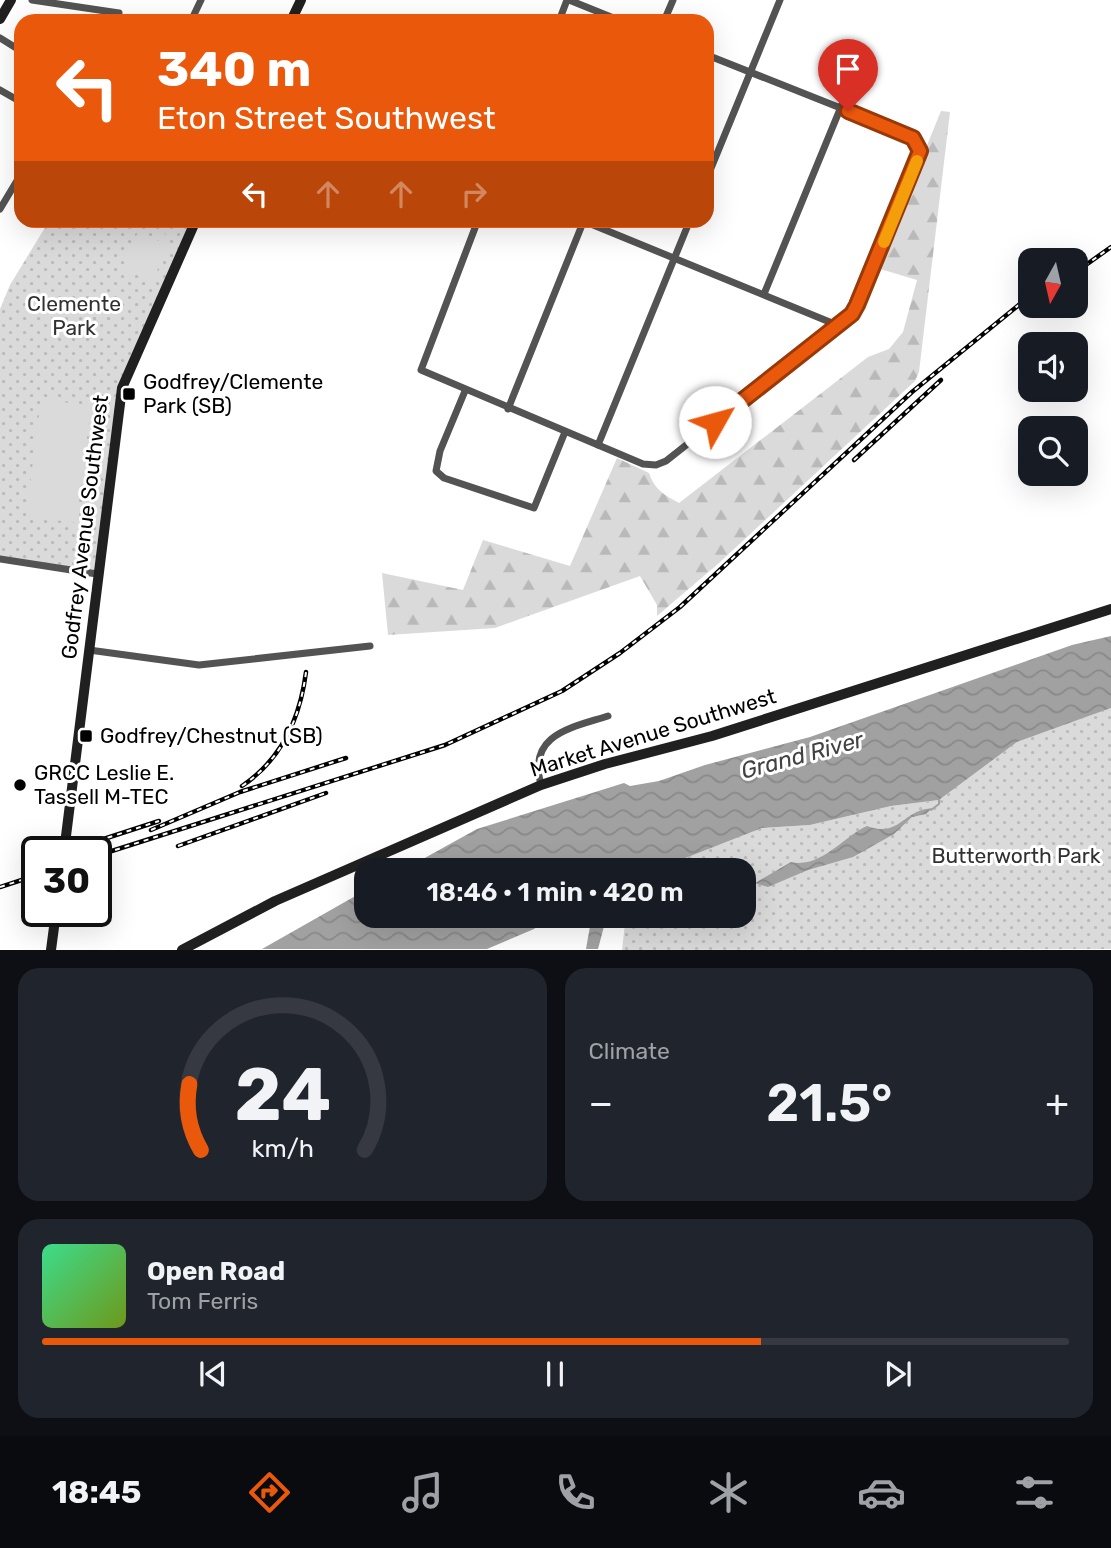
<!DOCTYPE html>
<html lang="en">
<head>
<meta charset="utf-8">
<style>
  :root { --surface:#171b24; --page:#20242c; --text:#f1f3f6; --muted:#9ea1a6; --line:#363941; --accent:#ea580c }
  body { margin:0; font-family:Rubik,sans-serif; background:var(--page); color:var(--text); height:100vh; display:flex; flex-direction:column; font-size:26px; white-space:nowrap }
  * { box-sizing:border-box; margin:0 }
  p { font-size:23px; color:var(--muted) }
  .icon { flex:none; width:38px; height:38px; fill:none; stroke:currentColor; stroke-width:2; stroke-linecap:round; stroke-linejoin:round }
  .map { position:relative; height:950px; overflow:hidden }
  .details { display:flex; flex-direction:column; gap:18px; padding:18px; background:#0d0f14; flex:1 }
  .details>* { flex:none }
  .top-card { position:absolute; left:14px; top:14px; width:700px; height:214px; border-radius:21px; box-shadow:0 7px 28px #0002; background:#ea580c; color:#fff; overflow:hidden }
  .needle { width:46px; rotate:188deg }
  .buttons { position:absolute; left:1018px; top:248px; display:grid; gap:14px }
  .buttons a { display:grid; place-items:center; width:70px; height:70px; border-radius:14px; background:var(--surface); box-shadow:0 7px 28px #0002; font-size:35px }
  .speed { position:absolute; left:21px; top:836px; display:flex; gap:14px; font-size:35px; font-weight:700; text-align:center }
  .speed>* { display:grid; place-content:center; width:91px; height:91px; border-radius:50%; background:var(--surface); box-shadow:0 7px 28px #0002; line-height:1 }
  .speed .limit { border:4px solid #111; border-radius:10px; background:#fff; color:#111 }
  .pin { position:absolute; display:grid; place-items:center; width:60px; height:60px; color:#fff; margin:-72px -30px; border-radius:50% 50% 50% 0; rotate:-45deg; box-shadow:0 0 7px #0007 }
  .pin .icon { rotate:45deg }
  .me { position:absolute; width:77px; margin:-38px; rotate:52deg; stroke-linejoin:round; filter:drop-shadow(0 0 5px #0008) }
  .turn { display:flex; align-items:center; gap:24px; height:147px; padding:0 28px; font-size:32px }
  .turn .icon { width:91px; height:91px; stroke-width:2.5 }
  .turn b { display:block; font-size:49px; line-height:60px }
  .lanes { display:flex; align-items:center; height:66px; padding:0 28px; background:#0003; justify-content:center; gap:35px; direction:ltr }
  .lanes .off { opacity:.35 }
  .big { font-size:52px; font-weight:600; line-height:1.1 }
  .details .card { flex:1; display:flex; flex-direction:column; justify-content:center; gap:10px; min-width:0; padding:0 24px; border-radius:21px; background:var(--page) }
  .details .dial { align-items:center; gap:0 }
  .dial svg { height:182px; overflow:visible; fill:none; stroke:var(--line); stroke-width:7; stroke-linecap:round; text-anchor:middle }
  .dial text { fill:var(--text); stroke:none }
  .song { display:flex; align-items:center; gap:21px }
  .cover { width:84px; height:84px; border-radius:10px; background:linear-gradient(135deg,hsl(150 70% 55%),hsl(80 70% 35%)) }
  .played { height:7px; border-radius:4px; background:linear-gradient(90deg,var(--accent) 70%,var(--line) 70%) }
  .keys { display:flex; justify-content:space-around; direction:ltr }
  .heat { display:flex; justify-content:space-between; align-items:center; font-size:38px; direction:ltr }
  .details .tiles { flex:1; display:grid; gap:18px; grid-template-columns:1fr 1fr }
  .card:last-child { grid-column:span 2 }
  .trip { position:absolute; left:354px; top:858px; width:402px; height:70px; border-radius:21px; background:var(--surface); box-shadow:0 7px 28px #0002; font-weight:600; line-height:70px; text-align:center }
  .dock { display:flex; height:112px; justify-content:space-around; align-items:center; background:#090b0e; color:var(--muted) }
  .dock .icon { width:49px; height:49px }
  .dock .on { color:var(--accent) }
  .dock b { font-size:32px; color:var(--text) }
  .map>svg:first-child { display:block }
  .green { fill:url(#green-dots) }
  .forest { fill:url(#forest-firs) }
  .pitch { fill:#dadada }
  .water { fill:url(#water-waves) }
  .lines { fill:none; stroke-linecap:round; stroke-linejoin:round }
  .stream { stroke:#a1a1a1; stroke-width:2 }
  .street { stroke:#535353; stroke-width:7 }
  .secondary { stroke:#202020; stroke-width:10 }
  .rail-casing { stroke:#000; stroke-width:4.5 }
  .rail { stroke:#fff; stroke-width:2; stroke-dasharray:5; stroke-linecap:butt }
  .route-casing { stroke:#983908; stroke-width:18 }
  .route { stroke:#ea580c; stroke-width:12 }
  .slow { stroke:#f59e0b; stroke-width:12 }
  .poi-dot { fill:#000; stroke:#fff; stroke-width:2.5 }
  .labels { text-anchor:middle; stroke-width:6; stroke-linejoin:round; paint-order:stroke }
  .park-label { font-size:21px; fill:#313131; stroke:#fff }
  .poi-label { font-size:21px; fill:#000; stroke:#fff; text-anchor:start }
  .street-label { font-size:21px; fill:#000; stroke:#fff }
  .water-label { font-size:23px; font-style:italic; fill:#424242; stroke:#fff }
</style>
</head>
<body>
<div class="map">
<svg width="1111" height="950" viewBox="0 0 1111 950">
  <defs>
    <pattern id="green-dots" width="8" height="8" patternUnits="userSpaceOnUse" patternTransform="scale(1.75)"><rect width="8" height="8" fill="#dadada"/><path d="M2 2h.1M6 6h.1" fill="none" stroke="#b9b9b9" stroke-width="1.8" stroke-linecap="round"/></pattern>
    <pattern id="forest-firs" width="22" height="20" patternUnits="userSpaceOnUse" patternTransform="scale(1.75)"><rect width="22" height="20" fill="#dadada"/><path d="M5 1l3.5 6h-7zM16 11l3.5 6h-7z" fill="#b9b9b9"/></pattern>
    <pattern id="water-waves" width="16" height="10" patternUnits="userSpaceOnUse" patternTransform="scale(1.75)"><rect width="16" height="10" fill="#a1a1a1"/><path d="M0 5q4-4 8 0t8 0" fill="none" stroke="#898989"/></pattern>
  </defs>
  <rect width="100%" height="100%" fill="#fff"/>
  <g class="green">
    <polygon points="49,221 196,221 126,373 97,574 0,559 0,309 10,285"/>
    <polygon points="1111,708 1111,949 622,950 626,915 744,915 744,870 655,870 762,828 810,825 891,806 939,800 1017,742"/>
  </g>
  <path class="forest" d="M941 111 950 112 919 372 915 381 719 563 657 616V605L640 576 495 628 388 635 382 573 463 590 483 540 570 566 617 458 649 473C654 489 664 495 679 503L868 357 889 349 903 332 917 280 877 268Z"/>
  <g class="pitch">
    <polygon points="138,232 159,241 163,233 166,234 163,243 169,245 152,282 122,268"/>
    <polygon points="41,399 91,406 76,523 26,516"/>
  </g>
  <g class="water">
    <polygon points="1111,636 1111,708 1017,742 939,800 891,806 810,825 762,828 655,870 403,870 477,829 624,783 630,786 659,781 705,765 810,737 1072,645"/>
    <path d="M932 808 926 814 912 817 894 834 853 857 808 870 768 887 755 883 791 862C821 869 845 835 867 826 900 838 901 811 932 808Z"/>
    <polygon points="366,890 366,915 552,915 534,929 487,949 262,949"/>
    <polygon points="592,915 607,915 598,949 586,949"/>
  </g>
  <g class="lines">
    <polyline class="stream" points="931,810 939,804 939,800"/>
    <g class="street">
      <polyline points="32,0 119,13"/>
      <polyline points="569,0 621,21"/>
      <polyline points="191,21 201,0"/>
      <polyline points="559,21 567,0"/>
      <polyline points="664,21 673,0"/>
      <polyline points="0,38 21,51"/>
      <polyline points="0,90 21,102"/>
      <polyline points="707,178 780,0"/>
      <polyline points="0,209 21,174"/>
      <polyline points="478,220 421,370 643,464 656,465 666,461 852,314 920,151 918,142 906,134 707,55"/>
      <polyline points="581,220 837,325"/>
      <polyline points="764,294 859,63"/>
      <polyline points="465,391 440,451 436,471 444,478 534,508 565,432"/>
      <polyline points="508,409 584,220"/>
      <polyline points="598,445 690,220"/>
      <polyline points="0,559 97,574"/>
      <polyline points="89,650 199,665 370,646"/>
      <path d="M541 785C527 734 571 728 608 716"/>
    </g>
    <g class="secondary">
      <polyline points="0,19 11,0"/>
      <polyline points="291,21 301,0"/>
      <polyline points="64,852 122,388 196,220"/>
      <polyline points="51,950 56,912"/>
      <polyline points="182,950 275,901 541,785 605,764 712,736 1111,609"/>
    </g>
    <defs>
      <g id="rail">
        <polyline points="1076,272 1111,247"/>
        <polyline points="854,460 941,380"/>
        <path d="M242 786C282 759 300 719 306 672"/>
        <polyline points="151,830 240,792 346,758"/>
        <polyline points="178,846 326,793"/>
        <polyline points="79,847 159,821"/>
        <polyline points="96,856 445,745 562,691 620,653 680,607 912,392 1031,295"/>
        <polyline points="0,887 37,875"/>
      </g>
    </defs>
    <use href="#rail" class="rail-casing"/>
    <use href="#rail" class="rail"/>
  </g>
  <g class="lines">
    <defs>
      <polyline id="route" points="715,422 852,314 857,305 920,151 913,138 848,111"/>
    </defs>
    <use href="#route" class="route-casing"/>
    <use href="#route" class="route"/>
    <polyline class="slow" points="884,242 917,161"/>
  </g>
  <g class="poi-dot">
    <rect x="122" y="387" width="14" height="14" rx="3.5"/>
    <rect x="79" y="729" width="14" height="14" rx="3.5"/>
    <circle cx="20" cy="785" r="7"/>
  </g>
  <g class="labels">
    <g class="park-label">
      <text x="74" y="311">Clemente<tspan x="74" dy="24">Park</tspan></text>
      <text x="1016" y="863">Butterworth Park</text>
    </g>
    <g class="poi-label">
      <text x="143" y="389">Godfrey/Clemente<tspan x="143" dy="24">Park (SB)</tspan></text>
      <text x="100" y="743">Godfrey/Chestnut (SB)</text>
      <text x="34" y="780">GRCC Leslie E.<tspan x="34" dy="24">Tassell M-TEC</tspan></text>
    </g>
    <g class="street-label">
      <text transform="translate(85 527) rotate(-83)" y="7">Godfrey Avenue Southwest</text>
      <text transform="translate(653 733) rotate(-17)" y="7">Market Avenue Southwest</text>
    </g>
    <g class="water-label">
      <text transform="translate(802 755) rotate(-15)" y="8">Grand River</text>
    </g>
  </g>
</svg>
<div class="buttons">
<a><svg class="needle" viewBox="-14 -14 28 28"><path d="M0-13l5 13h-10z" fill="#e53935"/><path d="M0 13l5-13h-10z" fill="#9ea1a6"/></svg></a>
<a><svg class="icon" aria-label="sound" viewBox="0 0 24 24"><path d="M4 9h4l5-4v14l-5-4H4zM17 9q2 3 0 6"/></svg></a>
<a><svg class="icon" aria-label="search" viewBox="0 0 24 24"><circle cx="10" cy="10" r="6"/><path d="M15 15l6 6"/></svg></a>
</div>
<div class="speed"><div class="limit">30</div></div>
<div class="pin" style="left:848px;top:111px;background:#d93025"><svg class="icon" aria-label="arrive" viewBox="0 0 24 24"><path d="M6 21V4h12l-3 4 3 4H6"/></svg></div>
<svg class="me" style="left:715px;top:422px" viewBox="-20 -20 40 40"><circle r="19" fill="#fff"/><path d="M0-13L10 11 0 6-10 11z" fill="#ea580c"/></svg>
<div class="trip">18:46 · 1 min · 420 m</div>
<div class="top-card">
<div class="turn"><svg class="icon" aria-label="left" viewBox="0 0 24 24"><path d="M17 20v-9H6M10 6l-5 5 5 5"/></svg><div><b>340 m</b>Eton Street Southwest</div></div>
<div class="lanes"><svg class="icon" aria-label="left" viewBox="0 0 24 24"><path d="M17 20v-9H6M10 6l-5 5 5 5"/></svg><svg class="icon off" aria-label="ahead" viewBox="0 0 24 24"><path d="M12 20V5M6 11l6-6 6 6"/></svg><svg class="icon off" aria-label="ahead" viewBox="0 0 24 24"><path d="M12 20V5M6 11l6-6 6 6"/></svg><svg class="icon off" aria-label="right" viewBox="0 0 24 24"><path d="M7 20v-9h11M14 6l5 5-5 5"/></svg></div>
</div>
</div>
<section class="details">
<div class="tiles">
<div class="card dial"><svg viewBox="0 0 100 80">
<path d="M14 69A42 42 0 1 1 86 69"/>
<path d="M14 69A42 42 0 0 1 9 40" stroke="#ea580c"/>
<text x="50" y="56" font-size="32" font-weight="700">24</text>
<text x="50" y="72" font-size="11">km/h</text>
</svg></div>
<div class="card"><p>Climate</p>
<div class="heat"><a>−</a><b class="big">21.5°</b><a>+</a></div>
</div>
<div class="card">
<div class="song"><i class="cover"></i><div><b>Open Road</b><p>Tom Ferris</p></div></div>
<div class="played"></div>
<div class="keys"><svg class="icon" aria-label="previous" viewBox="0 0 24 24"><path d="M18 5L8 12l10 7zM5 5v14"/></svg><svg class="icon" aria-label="pause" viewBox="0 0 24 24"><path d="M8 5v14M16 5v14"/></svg><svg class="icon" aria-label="next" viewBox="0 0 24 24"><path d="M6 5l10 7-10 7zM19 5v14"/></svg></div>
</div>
</div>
</section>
<nav class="dock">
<b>18:45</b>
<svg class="icon on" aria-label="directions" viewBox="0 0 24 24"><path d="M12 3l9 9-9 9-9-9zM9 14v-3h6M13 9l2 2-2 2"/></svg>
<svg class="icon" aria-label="music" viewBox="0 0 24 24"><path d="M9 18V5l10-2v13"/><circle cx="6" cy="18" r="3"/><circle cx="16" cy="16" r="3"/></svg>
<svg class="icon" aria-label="phone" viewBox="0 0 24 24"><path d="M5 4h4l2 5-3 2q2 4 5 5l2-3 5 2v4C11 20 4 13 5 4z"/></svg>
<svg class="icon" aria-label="climate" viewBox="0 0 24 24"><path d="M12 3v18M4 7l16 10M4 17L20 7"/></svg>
<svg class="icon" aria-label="car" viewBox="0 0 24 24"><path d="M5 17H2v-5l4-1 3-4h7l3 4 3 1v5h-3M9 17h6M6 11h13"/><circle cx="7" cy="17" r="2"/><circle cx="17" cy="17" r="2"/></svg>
<svg class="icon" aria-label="filters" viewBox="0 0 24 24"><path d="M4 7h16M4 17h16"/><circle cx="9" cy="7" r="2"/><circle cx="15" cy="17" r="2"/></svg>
</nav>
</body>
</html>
